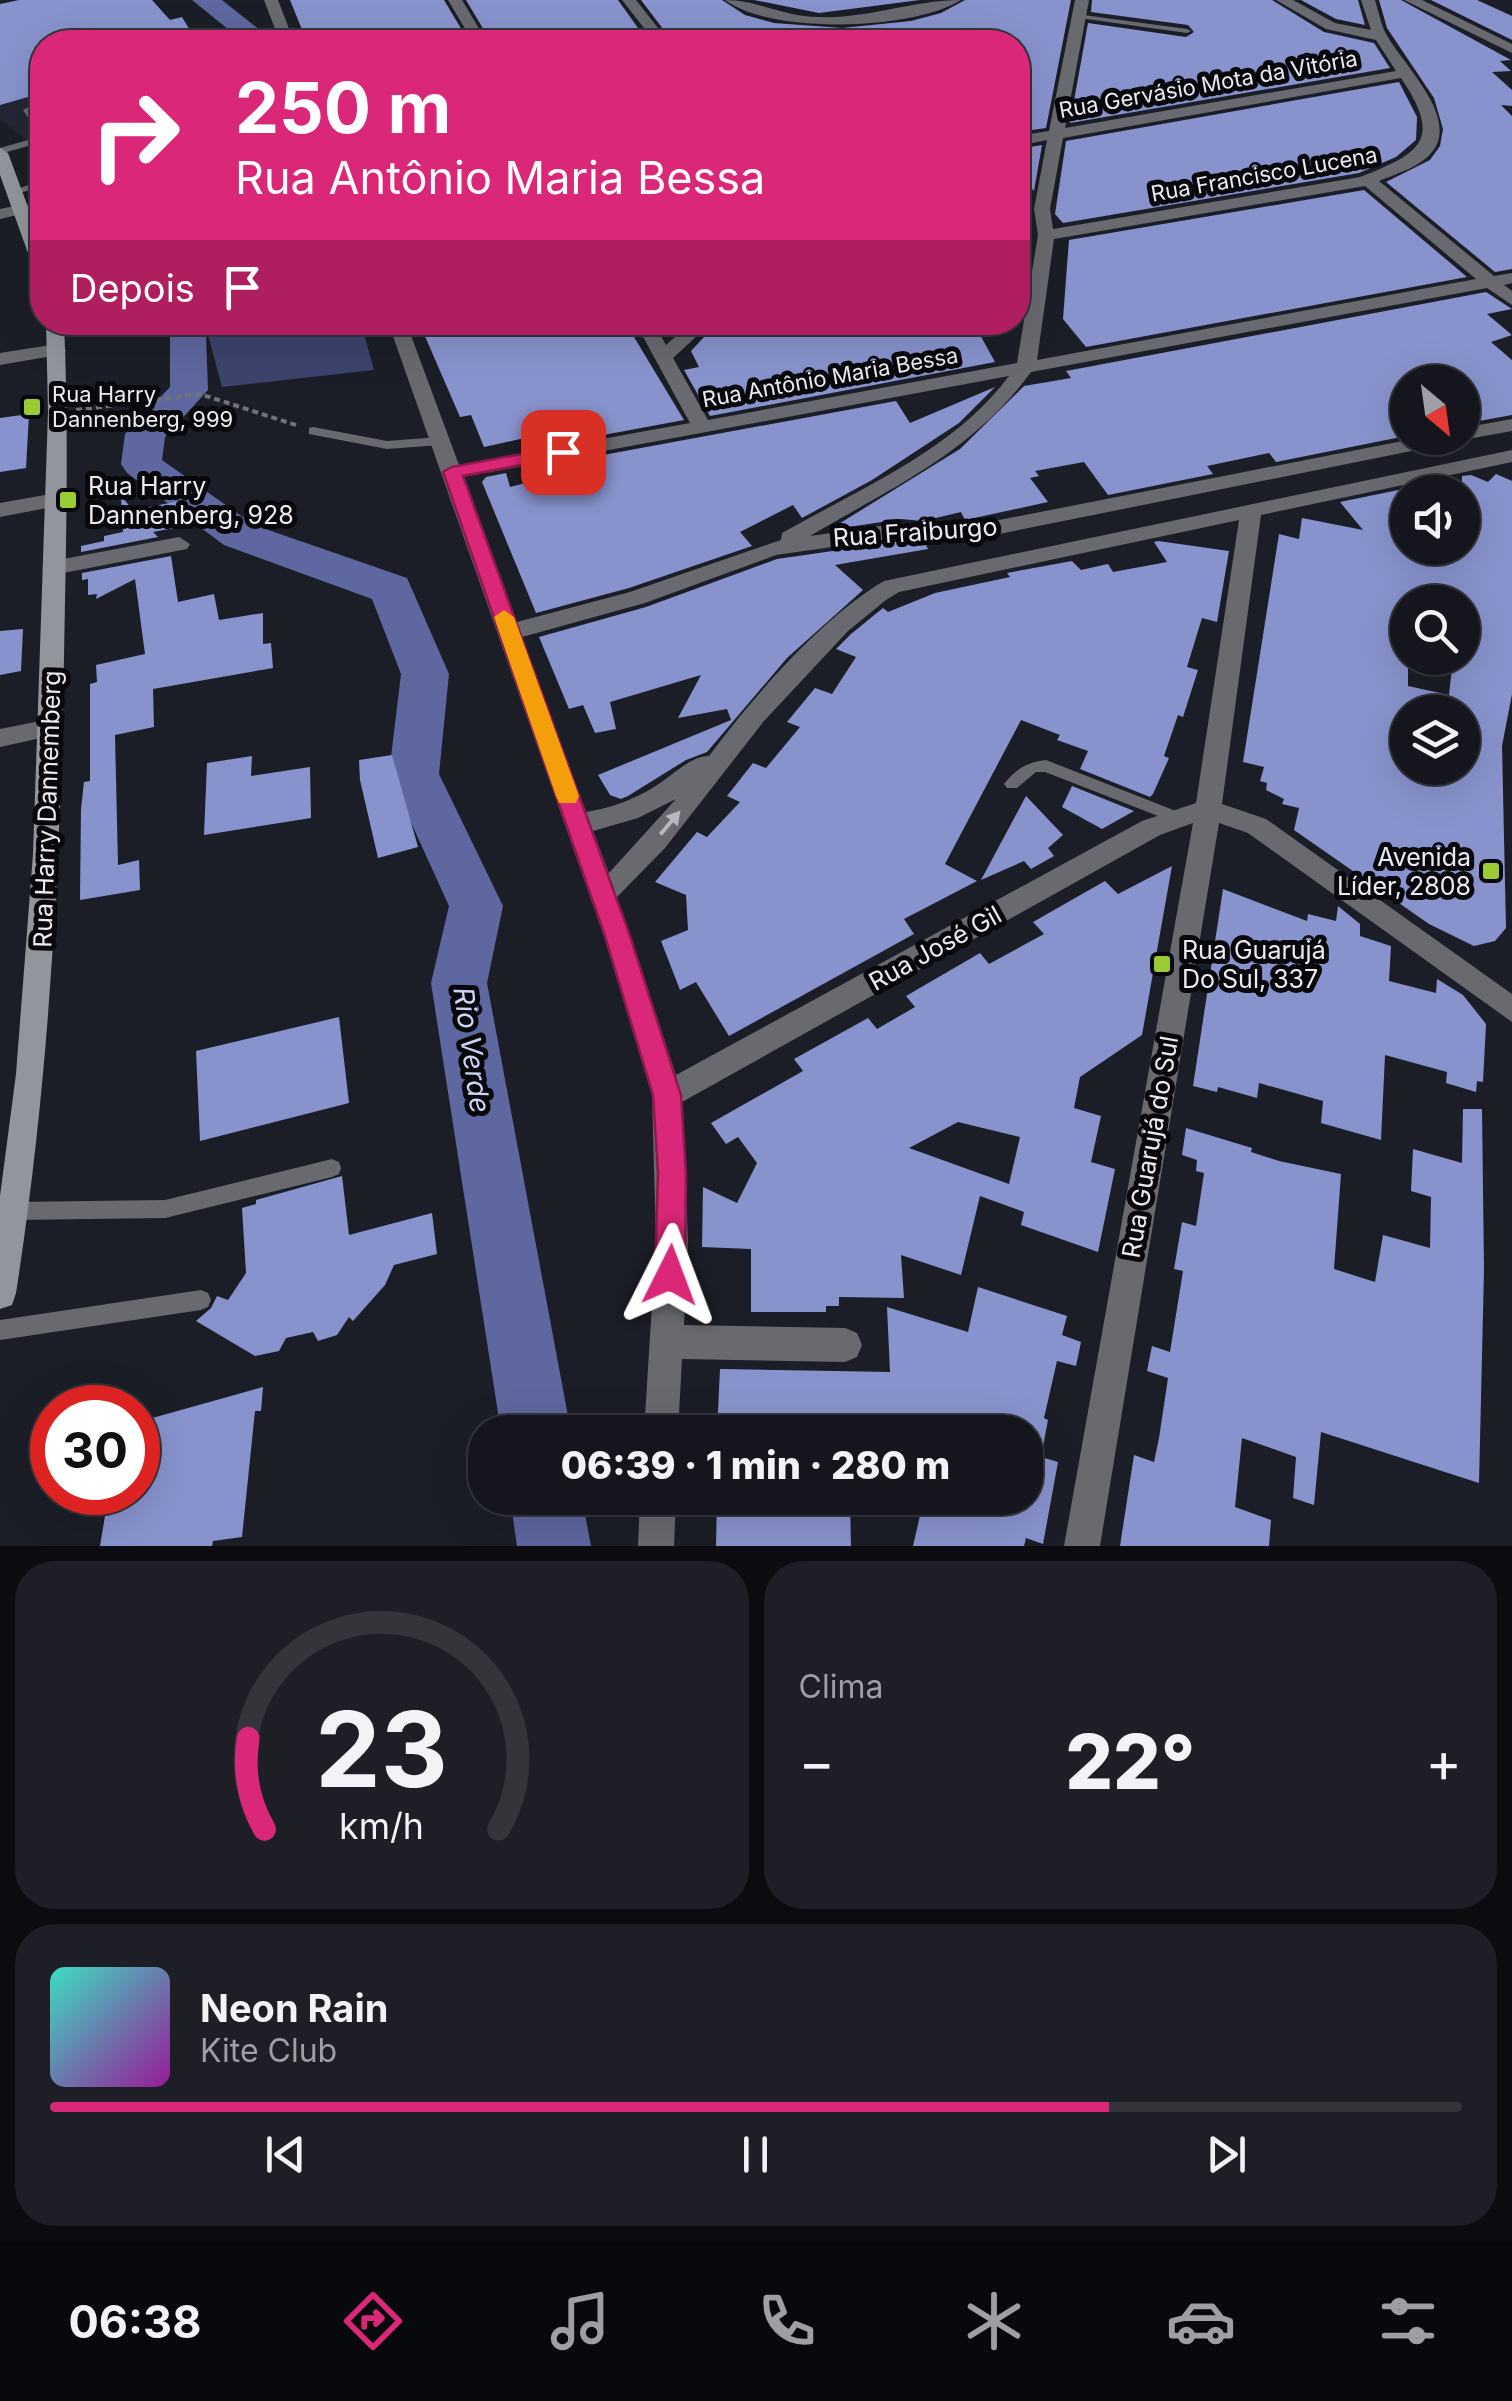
<!DOCTYPE html>
<html lang="pt">
<head>
<meta charset="utf-8">
<style>
  :root { --surface:#15161d; --page:#1e1f26; --text:#f1f3f6; --muted:#9d9fa4; --line:#34353b; --accent:#db2777 }
  body { margin:0; font-family:Inter,sans-serif; background:var(--page); color:var(--text); height:100vh; display:flex; flex-direction:column; font-size:38px; white-space:nowrap }
  * { box-sizing:border-box; margin:0 }
  p { font-size:32px; color:var(--muted) }
  .icon { flex:none; width:55px; height:55px; fill:none; stroke:currentColor; stroke-width:2; stroke-linecap:round; stroke-linejoin:round }
  .map { position:relative; height:1546px; overflow:hidden }
  .drawer { display:flex; flex-direction:column; gap:15px; padding:15px; background:#0c0c10; flex:1 }
  .drawer>* { flex:none }
  .guide { position:absolute; left:30px; top:30px; width:1000px; height:305px; border-radius:40px; box-shadow:0 10px 40px #0002,0 0 0 2px var(--line); background:#db2777; color:#fff; overflow:hidden }
  .needle { width:65px; rotate:151deg }
  .controls { position:absolute; left:1390px; top:365px; display:grid; gap:20px }
  .controls a { display:grid; place-items:center; width:90px; height:90px; border-radius:50%; background:var(--surface); box-shadow:0 10px 40px #0002,0 0 0 2px var(--line); font-size:50px }
  .speed { position:absolute; left:30px; top:1385px; display:flex; gap:20px; font-size:50px; font-weight:700; text-align:center }
  .speed>* { display:grid; place-content:center; width:130px; height:130px; border-radius:50%; background:var(--surface); box-shadow:0 10px 40px #0002,0 0 0 2px var(--line); line-height:1 }
  .speed .limit { border:15px solid #d22; background:#fff; color:#111 }
  .pin { position:absolute; display:grid; place-items:center; width:85px; height:85px; color:#fff; margin:-42px; border-radius:20px; box-shadow:0 5px 15px #0006 }
  .me { position:absolute; width:110px; margin:-55px; rotate:3deg; stroke-linejoin:round; filter:drop-shadow(0 0 8px #0008) }
  .turn { display:flex; align-items:center; gap:35px; height:210px; padding:0 40px; font-size:45px }
  .turn .icon { width:130px; height:130px; stroke-width:2.5 }
  .turn b { display:block; font-size:70px; line-height:85px }
  .then { display:flex; align-items:center; height:95px; padding:0 40px; background:#0003; gap:20px; font-size:38px }
  .big { font-size:75px; font-weight:800; line-height:1.1 }
  .drawer .tile { flex:1; display:flex; flex-direction:column; justify-content:center; gap:15px; min-width:0; padding:0 35px; border-radius:40px; background:var(--page) }
  .drawer .dial { align-items:center; gap:0 }
  .dial svg { height:260px; overflow:visible; fill:none; stroke:var(--line); stroke-width:7; stroke-linecap:round; text-anchor:middle }
  .dial text { fill:var(--text); stroke:none }
  .song { display:flex; align-items:center; gap:30px }
  .cover { width:120px; height:120px; border-radius:15px; background:linear-gradient(135deg,hsl(170 70% 55%),hsl(300 70% 35%)) }
  .played { height:10px; border-radius:5px; background:linear-gradient(90deg,var(--accent) 75%,var(--line) 75%) }
  .keys { display:flex; justify-content:space-around; direction:ltr }
  .heat { display:flex; justify-content:space-between; align-items:center; font-size:55px; direction:ltr }
  .drawer .tiles { flex:1; display:grid; gap:15px; grid-template-columns:1fr 1fr }
  .tile:last-child { grid-column:span 2 }
  .trip { position:absolute; left:468px; top:1415px; width:575px; height:100px; border-radius:40px; background:var(--surface); box-shadow:0 10px 40px #0002,0 0 0 2px var(--line); font-weight:800; line-height:100px; text-align:center }
  .menu { display:flex; height:160px; justify-content:space-around; align-items:center; background:#08090c; color:var(--muted) }
  .menu .icon { width:70px; height:70px }
  .menu .on { color:var(--accent) }
  .menu b { font-size:45px; color:var(--text) }
  .map>svg:first-child { display:block }
  .built { fill:#232635 }
  .green { fill:#3c436d }
  .lines { fill:none; stroke-linecap:round; stroke-linejoin:round }
  .river { fill:#5e679f; fill-rule:evenodd }
  .building { fill:#8893cd; fill-rule:evenodd }
  .path { stroke:#71737b; stroke-width:4; stroke-dasharray:6 4; stroke-linecap:butt }
  .service { fill:#696a6f; fill-rule:evenodd }
  .minor { fill:#696a6f; fill-rule:evenodd }
  .secondary { fill:#93959d; fill-rule:evenodd }
  .oneway { fill:#b6b8be }
  .route { fill:#db2777; stroke:#8e194d; stroke-width:2.5 }
  .slow { fill:#f59e0b }
  .poi-dot { fill:#9bcb33; stroke:#08080c; stroke-width:4 }
  .labels { text-anchor:middle; stroke-width:10; stroke-linejoin:round; paint-order:stroke }
  .far-street-label { font-size:22px; fill:#eaecf2; stroke:#08080c }
  .far-poi-label { font-size:22px; fill:#eaecf2; stroke:#08080c; text-anchor:start }
  .poi-label { font-size:25px; fill:#eaecf2; stroke:#08080c; text-anchor:start }
  .street-label { font-size:25px; fill:#eaecf2; stroke:#08080c }
  .water-label { font-size:28px; font-style:italic; fill:#ccd3f4; stroke:#08080c }
</style>
</head>
<body>
<div class="map">
<svg width="1512" height="1546" viewBox="0 0 1512 1546">
  <rect width="100%" height="100%" fill="#1c1e27"/>
  <polygon class="built" points="42,45 42,135 26,140 0,119 0,55"/>
  <polygon class="green" points="205,323 361,323 374,370 222,387"/>
  <g class="lines">
    <g class="river">
      <polygon points="192,0 222,0 275,42 244,42"/>
      <polygon points="164,322 200,322 206,336 208,390 165,437 162,460 254,525 407,578 449,674 439,774 503,906 487,983 571,1432 501,1432 431,983 449,906 389,774 401,674 372,599 224,545 127,473 121,464 125,434 170,387 170,336"/>
      <polygon points="510,1498 582,1498 591,1546 517,1546"/>
    </g>
  </g>
  <g class="building">
    <polygon points="19,0 152,0 170,20 182,17 197,42 42,42 42,93 0,105 0,4"/>
    <polygon points="290,0 444,0 469,42 307,42"/>
    <polygon points="466,0 618,0 648,42 491,42"/>
    <polygon points="641,0 722,0 745,15 774,23 842,28 911,21 941,13 965,0 1071,0 1046,128 1018,132 1018,42 720,42 663,29"/>
    <polygon points="754,0 920,0 819,13"/>
    <polygon points="1092,0 1272,0 1324,32 1374,43 1390,68 1070,123 1088,23 1186,37 1194,32 1188,25 1091,12"/>
    <polygon points="1301,0 1358,0 1365,25 1336,19"/>
    <polygon points="1379,0 1401,0 1511,60 1500,61 1511,71 1492,72 1512,90 1512,106 1501,105 1512,116 1512,269 1495,272 1386,182 1430,160 1440,146 1443,129 1434,98 1387,28"/>
    <polygon points="1431,0 1477,0 1512,16 1512,40"/>
    <polygon points="1399,82 1417,117 1416,140 1396,157 1359,173 1063,223 1055,214 1066,141"/>
    <polygon points="1042,145 1034,191 1018,174 1018,149"/>
    <polygon points="1364,190 1467,277 1086,347 1063,319 1069,240"/>
    <polygon points="1486,292 1512,309 1487,314 1512,335 1491,342 1512,360 1512,415 1479,421 1473,416 1462,418 1462,382 1408,382 1408,429 1402,430 1406,436 1276,462 1269,453 1207,466 1213,474 1108,495 1084,462 1035,471 1039,476 1030,478 1048,502 965,520 961,512 923,521 901,519 829,530 960,449 1024,386 1071,378 1066,371"/>
    <polygon points="433,322 625,322 684,420 555,444 551,432 484,447 471,415 460,417 424,334 437,331"/>
    <polygon points="718,322 973,322 995,362 710,416 684,370 699,367 691,351"/>
    <polygon points="995,387 959,423 872,480 802,518 793,505 740,532 752,546 629,588 536,613 482,482 486,477 506,473 510,487 563,473 560,463 896,401 910,423"/>
    <polygon points="29,414 26,468 0,472 0,418"/>
    <path d="M1496 474 1512 481V694L1502 746 1506 928 1495 941 1474 946 1429 924 1294 830 1299 808 1282 804 1284 799 1266 790 1267 783 1260 781 1264 767 1243 762 1279 534 1299 539 1302 518 1363 530 1340 502 1408 488V548H1462V476L1471 475 1488 482ZM1408 596 1427 602H1462V658H1453L1449 695 1408 686ZM1408 712H1462V768H1458V781L1408 770Z"/>
    <polygon points="121,496 133,510 180,501 195,524 153,532 158,537 81,552 81,546 104,541 104,536 123,532"/>
    <polygon points="902,541 925,542 928,549 835,565 863,590 787,658 707,752 686,760 628,796 621,799 610,795 598,775 731,720 727,709 678,718 701,675 610,702 616,729 595,733 583,705 569,709 539,637 646,607 777,559"/>
    <polygon points="1158,541 1229,551 1217,622 1202,618 1187,667 1198,670 1183,717 1178,715 1164,756 1169,758 1153,794 1150,797 1080,769 1088,751 1057,740 1060,735 1021,720 945,864 977,881 904,919 914,934 729,1036 696,982 680,990 661,941 688,930 686,895 655,882 697,832 707,837 740,802 727,796 753,763 766,768 800,727 787,722 815,688 832,694 856,657 836,649 851,634 883,608 888,612 935,593 1010,577 1007,573 1072,561 1081,570 1108,564 1113,572 1167,562 1154,542"/>
    <polygon points="171,556 178,602 214,594 219,620 263,613 263,644 271,643 273,668 153,689 154,727 115,735 118,865 139,860 140,890 80,900 81,809 84,782 90,781 90,684 97,682 96,665 145,654 135,579 96,599 97,594 88,595 88,579 82,580 82,573"/>
    <polygon points="23,629 21,671 0,675 0,631"/>
    <polygon points="392,755 418,847 378,858 360,780 359,760"/>
    <polygon points="252,756 251,776 310,767 311,818 204,835 207,763"/>
    <polygon points="1072,786 1134,811 1102,829 1062,807"/>
    <polygon points="1026,796 1063,835 1048,848 1054,856 1031,869 1024,861 981,880"/>
    <path d="M1172 866 1142 1035 1080 1077 1074 1108 1101 1116 1091 1162 1115 1169 1098 1252 1021 1225 1024 1212 980 1196 961 1275 901 1255 904 1298 839 1297V1306H826V1312H751V1249L702 1247 703 1187 737 1203 757 1163 738 1137 726 1144 711 1123 803 1071 794 1059 868 1018 877 1029 915 1007 906 996 980 953 989 964 1044 934 1033 922 1105 881 1118 894ZM958 1122 1020 1137 1009 1184 909 1148Z"/>
    <polygon points="1223,889 1307,921 1308,914 1336,921 1338,906 1360,924 1360,936 1391,946 1389,981 1436,993 1437,979 1463,995 1486,1024 1483,1082 1477,1081 1476,1092 1446,1083 1447,1072 1385,1055 1381,1140 1321,1123 1323,1101 1259,1083 1257,1098 1218,1087 1217,1092 1193,1086"/>
    <polygon points="339,1017 349,1103 200,1141 196,1051"/>
    <polygon points="1463,1109 1482,1109 1484,1270 1479,1483 1321,1432 1314,1505 1293,1498 1296,1457 1242,1438 1235,1507 1271,1520 1269,1546 1120,1546 1134,1455 1154,1462 1159,1438 1168,1378 1147,1371 1152,1346 1170,1352 1183,1271 1174,1269 1182,1222 1196,1226 1204,1173 1196,1171 1197,1160 1182,1155 1186,1128 1252,1148 1251,1152 1279,1161 1341,1174 1334,1269 1375,1282 1383,1235 1430,1248 1431,1197 1411,1191 1413,1149 1462,1163"/>
    <polygon points="342,1176 349,1235 432,1213 437,1254 394,1265 385,1285 353,1321 349,1317 337,1335 318,1341 313,1332 286,1338 279,1351 255,1356 196,1321 211,1308 217,1296 228,1300 246,1273 242,1208 256,1204 256,1200"/>
    <polygon points="978,1287 1067,1316 1062,1335 1081,1342 1076,1366 1057,1361 1044,1418 1048,1420 1041,1457 1058,1462 1043,1544 1026,1538 1024,1546 913,1546 922,1507 929,1510 932,1498 1025,1498 1025,1432 752,1429 752,1432 717,1432 720,1369 890,1372 887,1307 968,1332"/>
    <polygon points="263,1387 261,1411 255,1411 242,1537 213,1541 212,1546 100,1546 107,1504 119,1502 120,1492 138,1492 138,1422"/>
    <polygon points="717,1498 750,1498 750,1502 850,1502 851,1546 716,1546"/>
  </g>
  <g class="lines">
    <polyline class="path" points="76,410 200,394 299,426"/>
    <g class="service">
      <polygon points="1076,14 1187,29 1191,31 1187,33 1079,18 1075,16"/>
      <polygon points="42,100 42,106 32,111 42,118 42,124 29,119 23,110"/>
      <polygon points="42,136 42,142 0,154 0,148"/>
      <polygon points="42,180 42,186 17,194 12,191"/>
      <polygon points="313,427 387,441 440,437 446,441 440,445 387,449 309,434 309,428"/>
      <path d="M1046 760 1181 813 1184 817 1181 821H1171L1045 772H1036L1017 788H1007L1004 784C1015 769 1028 762 1046 760Z"/>
      <polygon points="332,1159 339,1162 341,1168 339,1174 332,1177 165,1218 14,1220 7,1217 5,1211 7,1205 14,1202 165,1200"/>
      <polygon points="201,1290 208,1293 211,1300 208,1307 201,1310 0,1340 0,1320"/>
    </g>
    <g class="minor">
      <polygon points="264,0 278,0 294,42 280,42"/>
      <polygon points="448,0 462,0 487,42 473,42"/>
      <polygon points="622,0 636,0 669,42 655,42"/>
      <path d="M725 0C757 0 786 17 819 17 867 19 913 0 961 0 913 30 772 35 725 0Z"/>
      <path d="M1075 0H1089L1065 128 1396 71 1376 40 1326 29 1276 0H1293L1335 23 1371 30 1361 0H1375C1378 10 1380 20 1384 30 1399 61 1452 108 1437 144 1428 165 1398 173 1379 181L1494 276 1512 273V283L1504 285 1512 291V305L1487 288 1031 372C973 452 893 487 810 536L902 523 959 527 979 524 1418 438H1462V428L1512 419V431L1462 440 1456 438 1446 444 979 538 959 541 902 537 776 555 645 603 522 637 586 812C611 808 633 800 654 787 671 777 690 756 709 756 754 696 820 619 884 581L1512 450V462L1261 515 1222 804 1266 819 1512 994V1022L1248 833 1219 823 1100 1546H1064L1193 823 1160 835 682 1102 688 1241 684 1325 845 1328 857 1333 862 1345 857 1357 845 1362 682 1359 678 1432H644L656 1241 652 1095 603 933 388 322H406L459 465 690 423 635 322H653L666 345 692 322H712L673 358 708 420 1017 363 1038 235 1034 209 1047 140 1018 146V136L1049 131ZM1401 78C1443 140 1421 153 1360 177L1053 229 1050 209 1063 138ZM1365 186 1476 279 1037 360 1054 239ZM1009 376C954 450 861 488 782 533L781 540 630 592 517 622 463 477ZM1239 520 1196 803 1142 821 676 1075 617 897 665 848 764 721 848 631 886 600 899 592ZM676 799 609 873 593 831 638 818Z"/>
      <polygon points="1404,0 1422,0 1512,44 1512,53"/>
      <polygon points="24,204 30,206 30,212 0,219 0,209"/>
      <polygon points="57,344 66,350 64,354 0,365 0,353"/>
      <polygon points="56,493 66,500 63,505 0,517 0,503"/>
      <polygon points="179,537 190,544 187,549 53,575 42,568 53,561"/>
      <polygon points="50,719 59,722 62,728 59,734 0,747 0,729"/>
      <polygon points="640,1498 676,1498 674,1546 638,1546"/>
    </g>
    <g class="secondary">
      <polygon points="0,148 8,153 42,245 42,272 33,267 0,175"/>
      <path d="M46 322H64C69 434 66 545 64 657 60 871 49 1082 16 1293L12 1305 0 1309V1196L16 1074 33 854 48 412Z"/>
    </g>
  </g>
  <defs><path id="oneway-solid" d="M-6-.8H1V-3.2L6.5 0L1 3.2V.8H-6Z" transform="scale(2.5)"/></defs>
  <use class="oneway" href="#oneway-solid" transform="translate(670 823) rotate(-50)"/>
  <polygon class="route" points="563,446 572,452 569,456 463,476 629,933 681,1095 686,1173 685,1275 680,1285 670,1289 660,1285 655,1275 658,1173 653,1095 604,933 443,472 452,467"/>
  <polygon class="slow" points="504,610 514,617 579,796 576,803 559,803 556,796 494,617"/>
  <g class="poi-dot">
    <rect x="22" y="397" width="20" height="20" rx="5"/>
    <rect x="58" y="490" width="20" height="20" rx="5"/>
    <rect x="1481" y="861" width="20" height="20" rx="5"/>
    <rect x="1152" y="954" width="20" height="20" rx="5"/>
  </g>
  <g class="labels">
    <g class="far-street-label">
      <text transform="translate(1208 84) rotate(-10)" y="8">Rua Gervásio Mota da Vitória</text>
      <text transform="translate(1264 174) rotate(-10)" y="8">Rua Francisco Lucena</text>
      <text transform="translate(830 377) rotate(-10)" y="8">Rua Antônio Maria Bessa</text>
    </g>
    <g class="far-poi-label">
      <text x="52" y="402">Rua Harry<tspan x="52" dy="25">Dannenberg, 999</tspan></text>
    </g>
    <g class="poi-label">
      <text x="88" y="495">Rua Harry<tspan x="88" dy="29">Dannenberg, 928</tspan></text>
      <text x="1471" y="866" text-anchor="end">Avenida<tspan x="1471" dy="29">Líder, 2808</tspan></text>
      <text x="1182" y="959">Rua Guarujá<tspan x="1182" dy="29">Do Sul, 337</tspan></text>
    </g>
    <g class="street-label">
      <text transform="translate(915 532) rotate(-4)" y="9">Rua Fraiburgo</text>
      <text transform="translate(47 809) rotate(-88)" y="9">Rua Harry Dannemberg</text>
      <text transform="translate(935 948) rotate(-29)" y="9">Rua José Gil</text>
      <text transform="translate(1150 1147) rotate(-80)" y="9">Rua Guarujá do Sul</text>
    </g>
    <g class="water-label">
      <text transform="translate(472 1050) rotate(82)" y="10">Rio Verde</text>
    </g>
  </g>
</svg>
<div class="controls">
<a><svg class="needle" viewBox="-14 -14 28 28"><path d="M0-13l5 13h-10z" fill="#e53935"/><path d="M0 13l5-13h-10z" fill="#9d9fa4"/></svg></a>
<a><svg class="icon" aria-label="sound" viewBox="0 0 24 24"><path d="M4 9h4l5-4v14l-5-4H4zM17 9q2 3 0 6"/></svg></a>
<a><svg class="icon" aria-label="search" viewBox="0 0 24 24"><circle cx="10" cy="10" r="6"/><path d="M15 15l6 6"/></svg></a>
<a><svg class="icon" aria-label="layers" viewBox="0 0 24 24"><path d="M12 4l9 5-9 5-9-5zM3 14l9 5 9-5"/></svg></a>
</div>
<div class="speed"><div class="limit">30</div></div>
<div class="pin" style="left:563px;top:452px;background:#d93025"><svg class="icon" aria-label="arrive" viewBox="0 0 24 24"><path d="M6 21V4h12l-3 4 3 4H6"/></svg></div>
<svg class="me" style="left:670px;top:1275px" viewBox="-20 -20 40 40"><path d="M0-17L14 15 0 8-14 15z" fill="#db2777" stroke="#fff" stroke-width="4"/></svg>
<div class="trip">06:39 · 1 min · 280 m</div>
<div class="guide">
<div class="turn"><svg class="icon" aria-label="right" viewBox="0 0 24 24"><path d="M7 20v-9h11M14 6l5 5-5 5"/></svg><div><b>250 m</b>Rua Antônio Maria Bessa</div></div>
<div class="then">Depois<svg class="icon" aria-label="arrive" viewBox="0 0 24 24"><path d="M6 21V4h12l-3 4 3 4H6"/></svg></div>
</div>
</div>
<section class="drawer">
<div class="tiles">
<div class="tile dial"><svg viewBox="0 0 100 80">
<path d="M14 69A42 42 0 1 1 86 69"/>
<path d="M14 69A42 42 0 0 1 9 41" stroke="#db2777"/>
<text x="50" y="56" font-size="32" font-weight="700">23</text>
<text x="50" y="72" font-size="11">km/h</text>
</svg></div>
<div class="tile"><p>Clima</p>
<div class="heat"><a>−</a><b class="big">22°</b><a>+</a></div>
</div>
<div class="tile">
<div class="song"><i class="cover"></i><div><b>Neon Rain</b><p>Kite Club</p></div></div>
<div class="played"></div>
<div class="keys"><svg class="icon" aria-label="previous" viewBox="0 0 24 24"><path d="M18 5L8 12l10 7zM5 5v14"/></svg><svg class="icon" aria-label="pause" viewBox="0 0 24 24"><path d="M8 5v14M16 5v14"/></svg><svg class="icon" aria-label="next" viewBox="0 0 24 24"><path d="M6 5l10 7-10 7zM19 5v14"/></svg></div>
</div>
</div>
</section>
<nav class="menu">
<b>06:38</b>
<svg class="icon on" aria-label="directions" viewBox="0 0 24 24"><path d="M12 3l9 9-9 9-9-9zM9 14v-3h6M13 9l2 2-2 2"/></svg>
<svg class="icon" aria-label="music" viewBox="0 0 24 24"><path d="M9 18V5l10-2v13"/><circle cx="6" cy="18" r="3"/><circle cx="16" cy="16" r="3"/></svg>
<svg class="icon" aria-label="phone" viewBox="0 0 24 24"><path d="M5 4h4l2 5-3 2q2 4 5 5l2-3 5 2v4C11 20 4 13 5 4z"/></svg>
<svg class="icon" aria-label="climate" viewBox="0 0 24 24"><path d="M12 3v18M4 7l16 10M4 17L20 7"/></svg>
<svg class="icon" aria-label="car" viewBox="0 0 24 24"><path d="M5 17H2v-5l4-1 3-4h7l3 4 3 1v5h-3M9 17h6M6 11h13"/><circle cx="7" cy="17" r="2"/><circle cx="17" cy="17" r="2"/></svg>
<svg class="icon" aria-label="filters" viewBox="0 0 24 24"><path d="M4 7h16M4 17h16"/><circle cx="9" cy="7" r="2"/><circle cx="15" cy="17" r="2"/></svg>
</nav>
</body>
</html>
